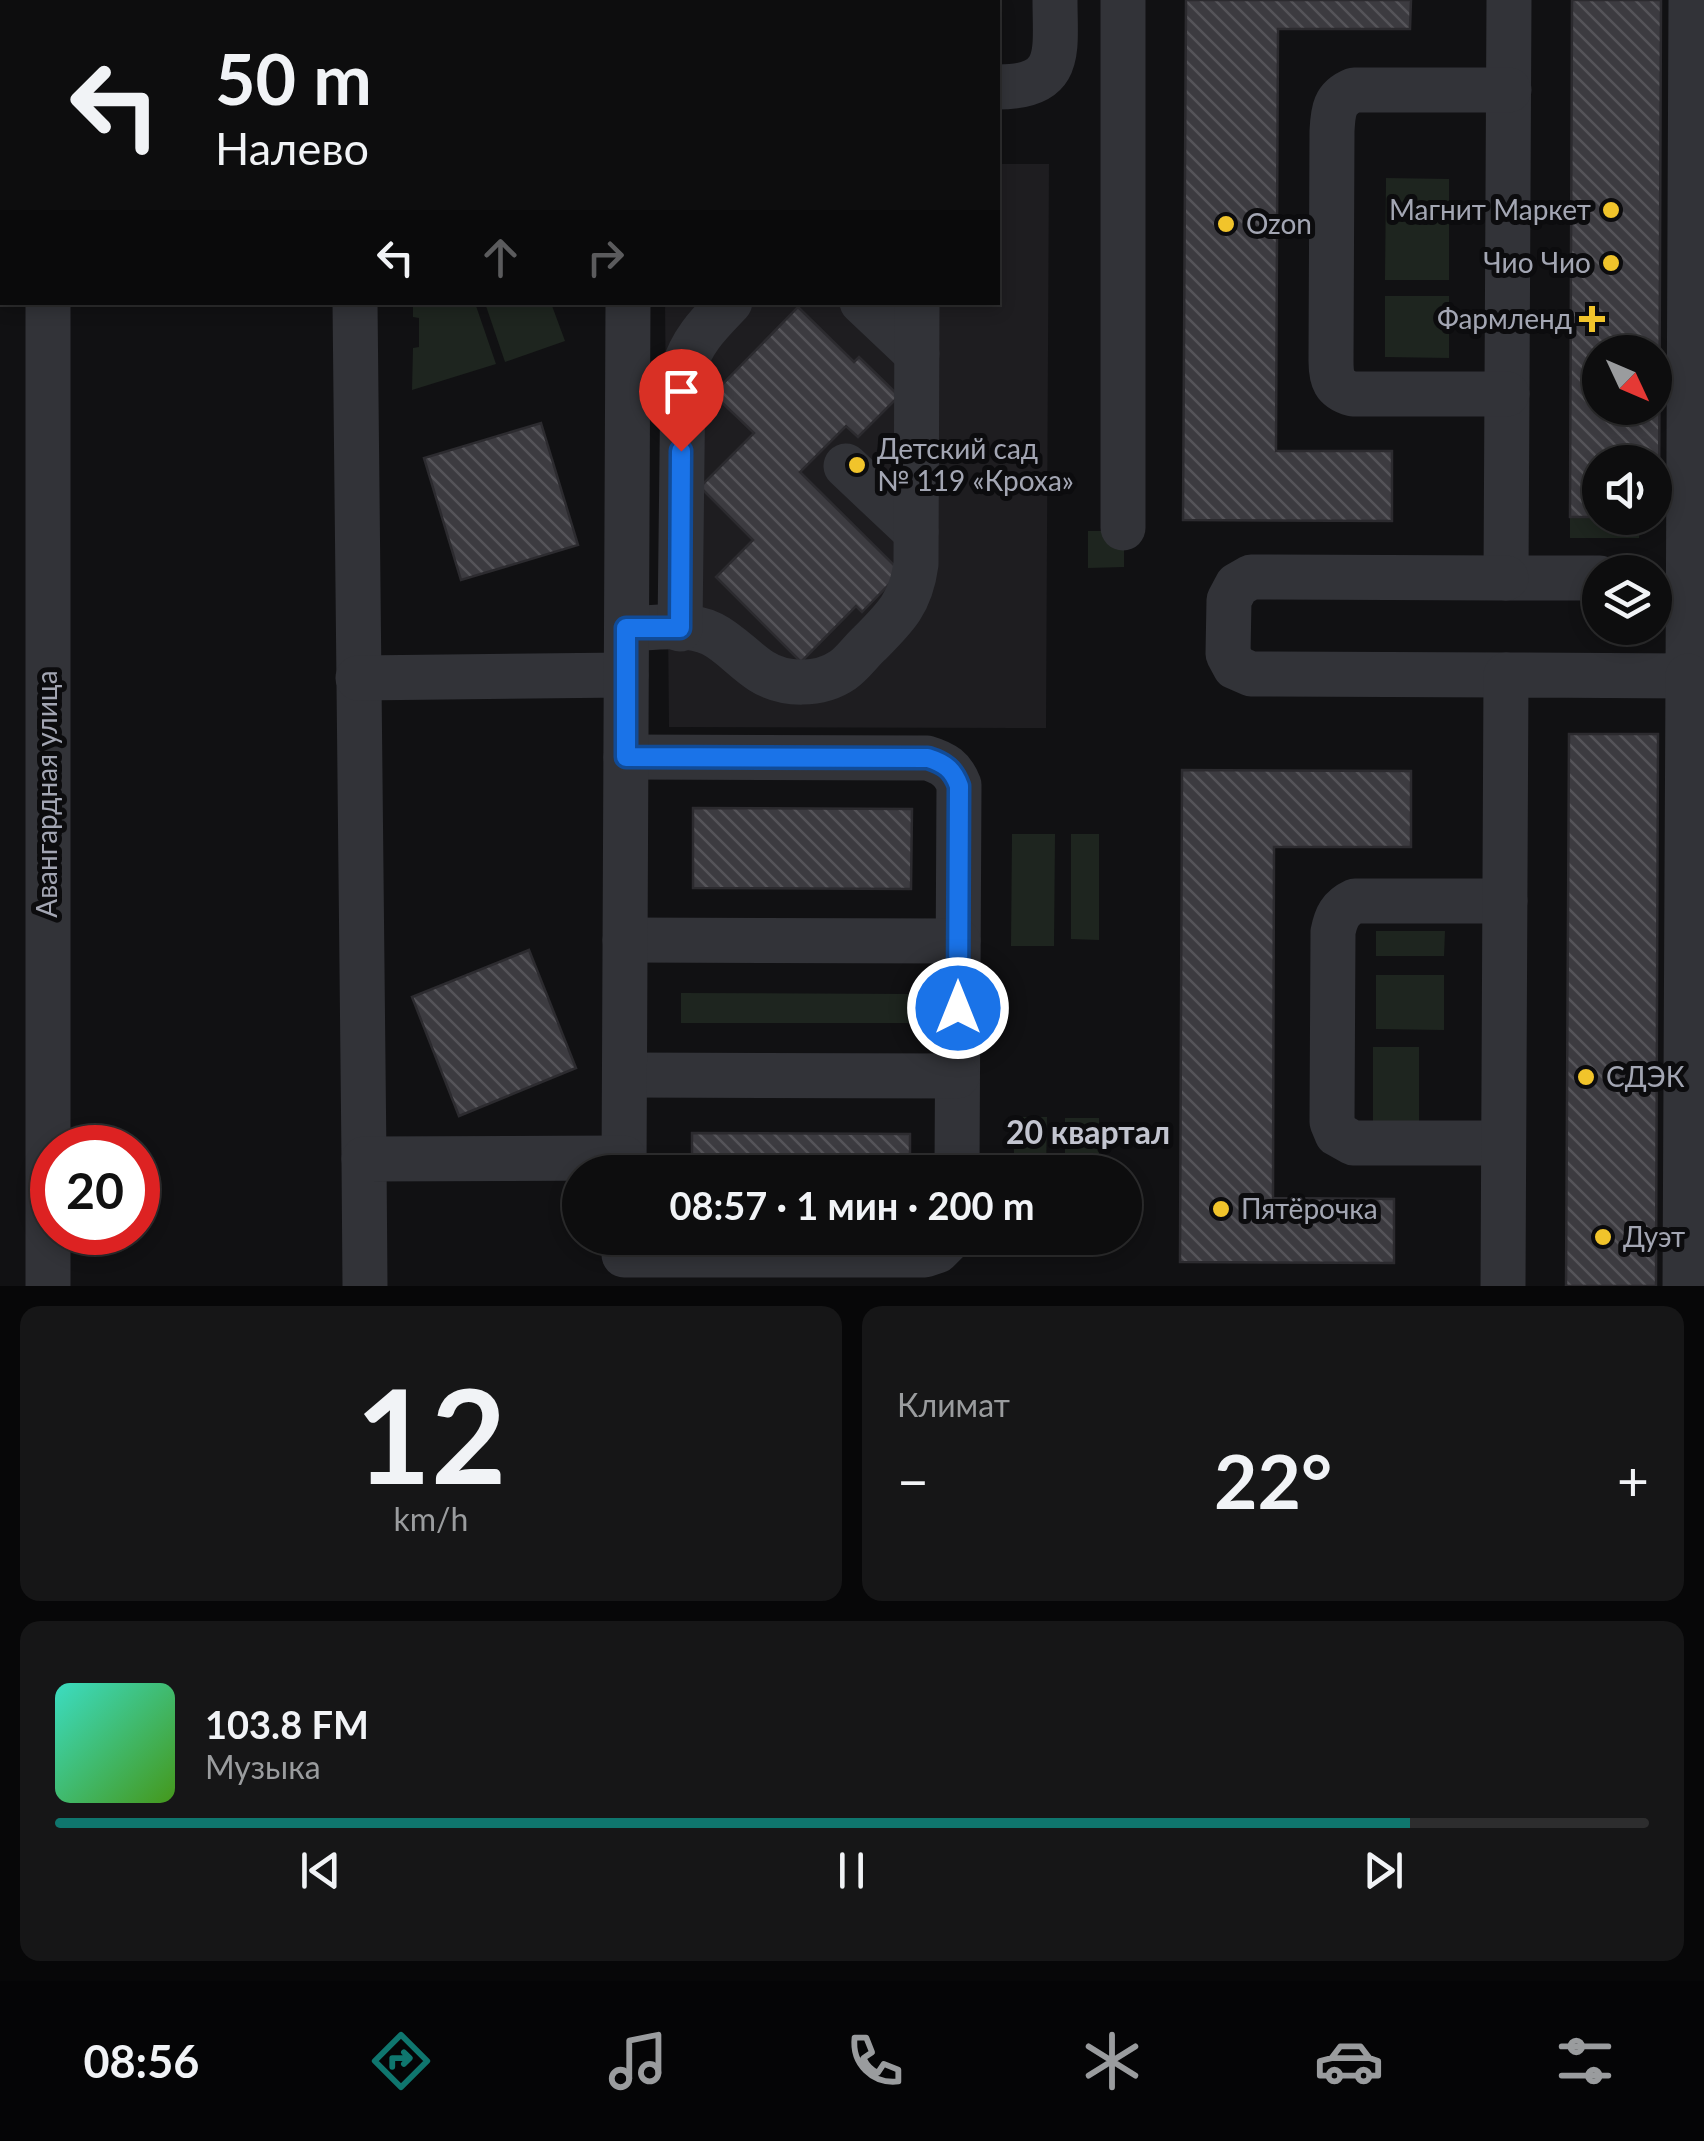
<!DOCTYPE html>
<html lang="ru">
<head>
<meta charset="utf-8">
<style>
  :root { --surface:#0d0d0e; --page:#161617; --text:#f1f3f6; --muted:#9a9c9e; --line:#2d2d2e; --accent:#0f766e }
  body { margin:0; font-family:Lato,sans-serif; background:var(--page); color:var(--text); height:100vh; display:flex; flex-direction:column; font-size:38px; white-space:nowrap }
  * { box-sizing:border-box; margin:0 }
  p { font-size:32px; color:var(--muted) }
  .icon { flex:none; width:55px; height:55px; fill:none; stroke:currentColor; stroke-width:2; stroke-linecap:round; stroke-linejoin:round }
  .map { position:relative; height:1286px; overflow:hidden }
  .panel { display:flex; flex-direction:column; gap:20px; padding:20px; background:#070708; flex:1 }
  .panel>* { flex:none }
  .hud { position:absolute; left:0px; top:0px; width:1000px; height:305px; box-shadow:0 5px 15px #0003,0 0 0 2px var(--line); background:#0d0d0e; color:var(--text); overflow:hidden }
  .needle { width:65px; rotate:134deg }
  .tools { position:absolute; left:1582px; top:335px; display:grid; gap:20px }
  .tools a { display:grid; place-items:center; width:90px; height:90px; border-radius:50%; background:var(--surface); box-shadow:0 5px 15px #0003,0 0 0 2px var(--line); font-size:50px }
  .speed { position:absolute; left:30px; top:1125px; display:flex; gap:20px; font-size:50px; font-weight:700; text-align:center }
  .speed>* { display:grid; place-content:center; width:130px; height:130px; border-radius:50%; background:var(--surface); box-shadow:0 5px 15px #0003,0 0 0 2px var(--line); line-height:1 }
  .speed .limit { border:15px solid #d22; background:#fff; color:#111 }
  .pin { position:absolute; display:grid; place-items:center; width:85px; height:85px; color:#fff; margin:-102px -42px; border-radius:50% 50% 50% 0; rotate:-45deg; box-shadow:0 0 10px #0007 }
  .pin .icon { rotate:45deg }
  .me { position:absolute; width:110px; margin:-55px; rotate:0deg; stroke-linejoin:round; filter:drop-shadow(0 0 8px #0008) }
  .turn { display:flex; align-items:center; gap:35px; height:210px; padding:0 50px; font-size:45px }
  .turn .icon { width:130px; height:130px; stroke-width:2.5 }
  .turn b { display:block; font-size:70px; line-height:85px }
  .lanes { display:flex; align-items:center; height:95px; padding:0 50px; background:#0003; justify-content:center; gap:50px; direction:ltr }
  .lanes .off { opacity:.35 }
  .big { font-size:75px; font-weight:700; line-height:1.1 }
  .panel .widget { flex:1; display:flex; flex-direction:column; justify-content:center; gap:15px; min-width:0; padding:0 35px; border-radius:20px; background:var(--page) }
  .panel .dial { align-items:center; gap:0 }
  .dial b { font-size:130px; line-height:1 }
  .song { display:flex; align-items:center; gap:30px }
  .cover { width:120px; height:120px; border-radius:15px; background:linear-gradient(135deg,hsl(170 70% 55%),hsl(100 70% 35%)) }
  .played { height:10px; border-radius:5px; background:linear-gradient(90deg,var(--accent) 85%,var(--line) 85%) }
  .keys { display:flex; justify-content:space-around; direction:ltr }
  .heat { display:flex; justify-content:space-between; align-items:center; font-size:55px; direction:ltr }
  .panel .tiles { flex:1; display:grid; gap:20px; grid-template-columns:1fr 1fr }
  .widget:last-child { grid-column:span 2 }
  .trip { position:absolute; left:562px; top:1155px; width:580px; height:100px; border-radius:50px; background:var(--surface); box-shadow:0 5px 15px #0003,0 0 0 2px var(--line); font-weight:700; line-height:100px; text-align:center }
  .menu { display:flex; height:160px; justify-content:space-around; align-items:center; background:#050506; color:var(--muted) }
  .menu .icon { width:70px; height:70px }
  .menu .selected { color:var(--accent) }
  .menu b { font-size:45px; color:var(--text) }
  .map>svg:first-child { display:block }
  .built { fill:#1e1d20 }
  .park { fill:#1e251f }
  .building { fill:url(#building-back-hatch); stroke:#2c2b2f; stroke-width:2.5; fill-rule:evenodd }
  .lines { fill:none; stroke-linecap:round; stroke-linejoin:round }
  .minor { stroke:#323338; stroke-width:45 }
  .route-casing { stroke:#114b97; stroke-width:25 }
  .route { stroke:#1a73e8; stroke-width:18 }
  .poi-dot { fill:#f1c42b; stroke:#0c0c0e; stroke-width:4 }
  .labels { text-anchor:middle; stroke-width:10; stroke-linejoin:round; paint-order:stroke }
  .poi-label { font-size:28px; fill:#a3a6b3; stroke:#0c0c0e; text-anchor:start }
  .street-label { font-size:28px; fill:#a3a6b3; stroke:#0c0c0e }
  .quarter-label { font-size:32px; font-weight:bold; fill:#c3c5d0; stroke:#0c0c0e }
</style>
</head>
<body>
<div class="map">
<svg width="1704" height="1286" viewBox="0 0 1704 1286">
  <defs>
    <pattern id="building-back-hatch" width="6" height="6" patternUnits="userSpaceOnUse" patternTransform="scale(2.5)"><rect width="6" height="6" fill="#3c3b40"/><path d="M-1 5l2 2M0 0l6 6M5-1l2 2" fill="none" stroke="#555459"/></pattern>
  </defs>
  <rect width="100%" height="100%" fill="#111113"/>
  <polygon class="built" points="998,164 1049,164 1046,728 669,727 665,303 998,302"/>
  <g class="park">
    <polygon points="1386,178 1449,179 1449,280 1385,280"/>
    <polygon points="1385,296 1449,296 1449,358 1385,357"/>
    <polygon points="413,303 475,303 496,364 412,390 413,348 419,347 419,318 413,317"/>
    <polygon points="485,303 551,303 565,341 505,362"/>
    <polygon points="1570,517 1639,518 1639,538 1570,538"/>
    <polygon points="1088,531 1124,531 1124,567 1088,568"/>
    <polygon points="1012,834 1055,834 1054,946 1011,946"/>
    <polygon points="1071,834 1099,834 1099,940 1071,939"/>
    <polygon points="1376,931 1445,931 1444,956 1376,956"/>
    <polygon points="1376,975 1444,975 1444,1030 1376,1029"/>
    <polygon points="681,993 910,994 910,1023 681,1023"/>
    <rect x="1373" y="1047" width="46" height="77"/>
    <polygon points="1014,1117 1047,1117 1046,1172 1014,1172"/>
    <rect x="1065" y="1118" width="34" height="54"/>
  </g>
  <g class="building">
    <polygon points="424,0 567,0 568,2 416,2"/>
    <polygon points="748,0 963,0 963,2 747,2"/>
    <polygon points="1186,0 1411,0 1410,29 1278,29 1276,451 1392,451 1392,521 1183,520"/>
    <path d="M1572 0H1661L1659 517H1655V462H1600V517H1570ZM1600 352H1655V408H1600Z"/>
    <polygon points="798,307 854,362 859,357 899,396 858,437 846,426 800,472 901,572 862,612 856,606 801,662 716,577 753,540 700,487 754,433 713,394"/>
    <polygon points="541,423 578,545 461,580 424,458"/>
    <polygon points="1569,734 1658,734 1656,1286 1566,1286"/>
    <polygon points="1182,770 1411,771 1411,847 1274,847 1273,1198 1394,1199 1394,1263 1180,1262"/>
    <polygon points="693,808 912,809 911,889 693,888"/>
    <polygon points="529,950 576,1068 459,1116 412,997"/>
    <polygon points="692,1133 910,1134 910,1172 692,1172"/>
  </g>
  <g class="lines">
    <g class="minor">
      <polyline points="1123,0 1123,528"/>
      <polyline points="1509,0 1506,578 1600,578"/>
      <polyline points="48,2 48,0"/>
      <polyline points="357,2 357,0"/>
      <polyline points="630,2 630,0"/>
      <path d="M998 87C1064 87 1055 52 1055 0"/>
      <polyline points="48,302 48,1286"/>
      <polyline points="355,302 364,1159"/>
      <polyline points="862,302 917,354"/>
      <path d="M1507 394H1353C1334 389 1331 379 1331 361L1332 131C1333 111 1334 98 1354 90H1509"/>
      <polyline points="846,466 916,532"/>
      <path d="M627 629C652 628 688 622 712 634 730 643 744 660 761 671 784 686 820 686 843 670 853 663 861 651 870 643 896 617 911 602 916 564L917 302"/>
      <path d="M680 629 683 370C692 340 709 324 730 302"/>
      <polyline points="1506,675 1251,674 1235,667 1228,654 1229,600 1237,585 1251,577 1506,578"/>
      <polyline points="358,678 626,675"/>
      <path d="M626 757 927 758C944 763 953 769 959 785L957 1172"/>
      <polyline points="625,940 958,941"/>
      <polyline points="625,1075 957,1076"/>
      <path d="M1503 1143H1353L1337 1134 1332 1122 1333 932C1336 917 1340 908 1355 901H1505"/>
      <polyline points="624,1172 628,302"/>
      <polyline points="624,1255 925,1255 937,1251 950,1238"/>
      <polyline points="365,1286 364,1159 624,1158"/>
      <polyline points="1503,1286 1506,675 1688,676 1691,0"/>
      <polyline points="1685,1286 1688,676"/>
    </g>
  </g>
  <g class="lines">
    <defs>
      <path id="route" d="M681 451 680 628H626V757L928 758C944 763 953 769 959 786L958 1008"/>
    </defs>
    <use href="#route" class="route-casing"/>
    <use href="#route" class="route"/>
  </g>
  <g class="poi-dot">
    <circle cx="1611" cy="210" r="10"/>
    <circle cx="1226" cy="224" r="10"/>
    <circle cx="1611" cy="263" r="10"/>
    <path d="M1587 304h10v10h10v10h-10v10h-10v-10h-10v-10h10z"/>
    <circle cx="857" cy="465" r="10"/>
    <circle cx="1586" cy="1077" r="10"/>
    <circle cx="1221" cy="1209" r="10"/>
    <circle cx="1603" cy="1237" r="10"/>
  </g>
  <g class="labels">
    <g class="poi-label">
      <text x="1591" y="220" text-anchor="end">Магнит Маркет</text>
      <text x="1246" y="234">Ozon</text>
      <text x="1591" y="273" text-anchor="end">Чио Чио</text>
      <text x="1572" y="329" text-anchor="end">Фармленд</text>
      <text x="877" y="459">Детский сад<tspan x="877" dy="32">№ 119 «Кроха»</tspan></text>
      <text x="1606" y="1087">СДЭК</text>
      <text x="1241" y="1219">Пятёрочка</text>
      <text x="1623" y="1247">Дуэт</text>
    </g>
    <g class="street-label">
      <text transform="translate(47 794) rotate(-90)" y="10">Авангардная улица</text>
    </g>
    <g class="quarter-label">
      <text x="1088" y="1144">20 квартал</text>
    </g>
  </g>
</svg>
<div class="tools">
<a><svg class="needle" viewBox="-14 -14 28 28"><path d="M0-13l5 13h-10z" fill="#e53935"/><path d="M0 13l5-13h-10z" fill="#9a9c9e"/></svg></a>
<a><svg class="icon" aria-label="sound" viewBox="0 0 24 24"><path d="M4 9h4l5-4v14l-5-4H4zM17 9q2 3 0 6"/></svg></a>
<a><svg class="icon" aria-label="layers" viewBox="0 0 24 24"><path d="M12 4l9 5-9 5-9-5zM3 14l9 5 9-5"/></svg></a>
</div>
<div class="speed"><div class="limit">20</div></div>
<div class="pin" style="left:681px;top:451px;background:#d93025"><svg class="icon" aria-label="arrive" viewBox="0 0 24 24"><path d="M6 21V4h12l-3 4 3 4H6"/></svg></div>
<svg class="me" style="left:958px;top:1008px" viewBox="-20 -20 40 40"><circle r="17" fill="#1a73e8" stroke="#fff" stroke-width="3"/><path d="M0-11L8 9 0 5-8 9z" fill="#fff"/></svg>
<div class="trip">08:57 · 1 мин · 200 m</div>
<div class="hud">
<div class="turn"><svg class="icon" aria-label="left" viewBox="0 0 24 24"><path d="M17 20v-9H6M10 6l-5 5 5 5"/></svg><div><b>50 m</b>Налево</div></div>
<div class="lanes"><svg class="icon" aria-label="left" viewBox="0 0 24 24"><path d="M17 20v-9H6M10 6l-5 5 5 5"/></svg><svg class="icon off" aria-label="ahead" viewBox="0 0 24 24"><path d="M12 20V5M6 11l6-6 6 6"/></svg><svg class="icon off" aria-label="right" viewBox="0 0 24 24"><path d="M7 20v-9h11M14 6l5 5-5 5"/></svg></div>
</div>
</div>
<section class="panel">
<div class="tiles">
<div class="widget dial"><b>12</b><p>km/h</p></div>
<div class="widget"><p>Климат</p>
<div class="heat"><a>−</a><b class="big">22°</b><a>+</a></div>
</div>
<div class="widget">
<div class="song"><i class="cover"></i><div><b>103.8 FM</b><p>Музыка</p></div></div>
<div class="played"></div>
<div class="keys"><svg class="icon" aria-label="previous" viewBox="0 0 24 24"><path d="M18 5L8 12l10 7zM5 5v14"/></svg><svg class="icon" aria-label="pause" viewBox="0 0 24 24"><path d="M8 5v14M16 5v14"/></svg><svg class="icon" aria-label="next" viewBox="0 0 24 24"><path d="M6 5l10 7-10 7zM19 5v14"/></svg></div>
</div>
</div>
</section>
<nav class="menu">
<b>08:56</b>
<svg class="icon selected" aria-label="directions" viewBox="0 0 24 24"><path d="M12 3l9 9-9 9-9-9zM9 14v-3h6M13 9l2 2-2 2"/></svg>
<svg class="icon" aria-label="music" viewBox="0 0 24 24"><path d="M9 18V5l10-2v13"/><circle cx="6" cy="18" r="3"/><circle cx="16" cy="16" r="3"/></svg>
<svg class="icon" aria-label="phone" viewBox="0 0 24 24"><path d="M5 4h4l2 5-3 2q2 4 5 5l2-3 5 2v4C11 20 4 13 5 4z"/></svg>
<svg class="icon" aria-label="climate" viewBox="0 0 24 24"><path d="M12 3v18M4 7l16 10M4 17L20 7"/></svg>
<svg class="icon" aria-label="car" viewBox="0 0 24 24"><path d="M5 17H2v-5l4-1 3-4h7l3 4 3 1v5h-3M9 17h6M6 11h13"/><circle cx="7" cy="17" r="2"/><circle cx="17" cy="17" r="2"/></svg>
<svg class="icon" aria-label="filters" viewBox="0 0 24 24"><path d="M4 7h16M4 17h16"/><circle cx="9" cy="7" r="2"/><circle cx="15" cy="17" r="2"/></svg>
</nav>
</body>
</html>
